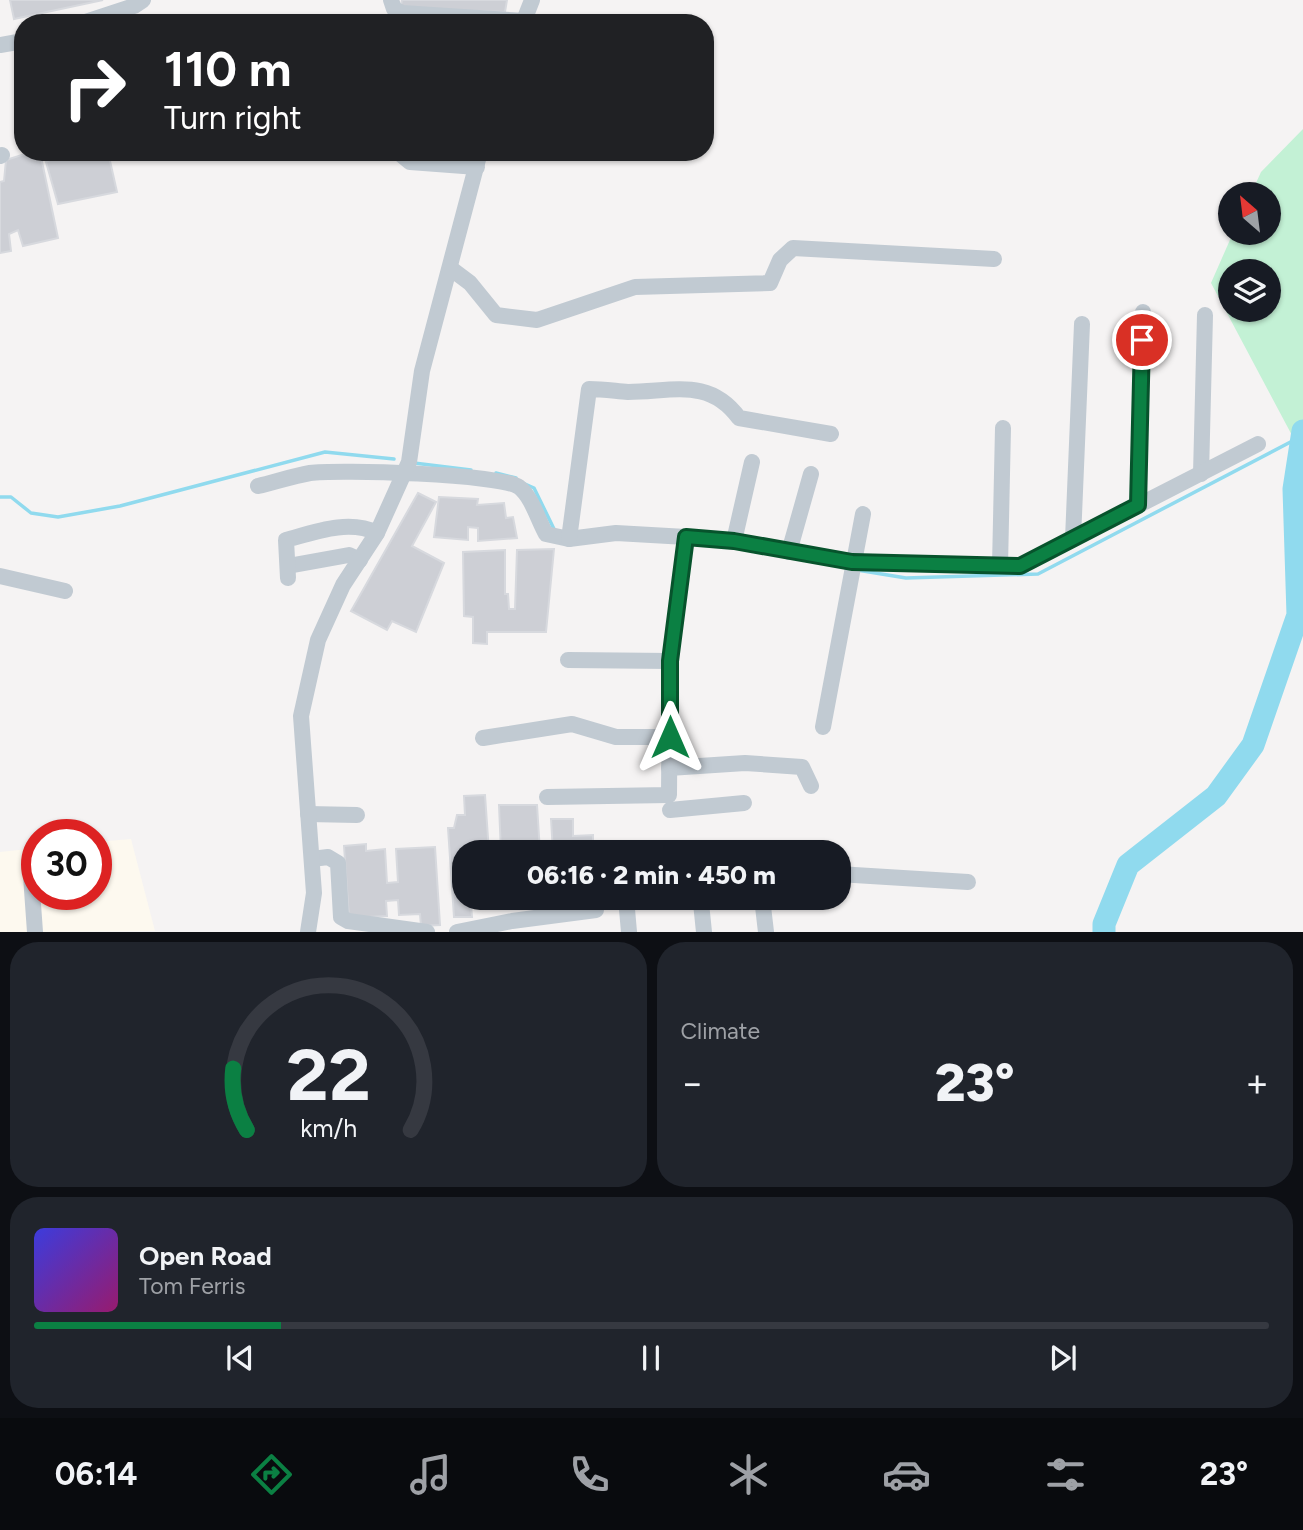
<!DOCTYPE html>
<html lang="en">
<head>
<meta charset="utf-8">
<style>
  :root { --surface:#171b24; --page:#20242c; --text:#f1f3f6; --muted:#9ea1a6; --line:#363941; --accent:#0b8043 }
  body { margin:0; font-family:Figtree,sans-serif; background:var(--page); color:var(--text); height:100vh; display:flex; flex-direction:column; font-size:26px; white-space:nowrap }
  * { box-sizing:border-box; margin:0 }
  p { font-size:23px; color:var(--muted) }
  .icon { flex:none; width:38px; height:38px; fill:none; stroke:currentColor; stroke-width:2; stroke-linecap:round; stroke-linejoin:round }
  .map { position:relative; height:932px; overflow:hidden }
  .sheet { display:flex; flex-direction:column; gap:10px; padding:10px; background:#0d0f14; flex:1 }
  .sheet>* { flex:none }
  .guide { position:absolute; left:14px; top:14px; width:700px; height:147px; border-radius:28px; box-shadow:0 2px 5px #0004; background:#202124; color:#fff; overflow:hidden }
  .needle { width:46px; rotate:332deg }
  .fabs { position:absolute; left:1218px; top:182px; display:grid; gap:14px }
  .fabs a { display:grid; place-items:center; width:63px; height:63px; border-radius:50%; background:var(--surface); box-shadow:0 2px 5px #0004; font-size:35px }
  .speed { position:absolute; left:21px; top:819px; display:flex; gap:14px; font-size:35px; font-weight:700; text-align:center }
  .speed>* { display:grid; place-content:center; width:91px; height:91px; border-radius:50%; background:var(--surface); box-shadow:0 2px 5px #0004; line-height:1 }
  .speed .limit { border:10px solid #d22; background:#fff; color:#111 }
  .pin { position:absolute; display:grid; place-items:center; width:60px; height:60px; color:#fff; margin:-30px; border:4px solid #fff; border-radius:50%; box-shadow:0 2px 7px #0007 }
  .me { position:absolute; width:77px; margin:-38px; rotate:0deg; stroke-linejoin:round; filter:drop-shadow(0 0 5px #0008) }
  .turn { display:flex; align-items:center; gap:24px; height:147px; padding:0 35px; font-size:32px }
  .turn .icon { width:91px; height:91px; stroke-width:2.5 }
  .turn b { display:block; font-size:49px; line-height:60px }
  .big { font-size:52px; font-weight:800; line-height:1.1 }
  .sheet .card { flex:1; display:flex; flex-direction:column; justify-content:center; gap:10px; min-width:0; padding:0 24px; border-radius:28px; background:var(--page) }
  .sheet .dial { align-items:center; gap:0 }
  .dial svg { height:182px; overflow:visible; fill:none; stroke:var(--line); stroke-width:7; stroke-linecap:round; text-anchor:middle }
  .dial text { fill:var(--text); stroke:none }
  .song { display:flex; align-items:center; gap:21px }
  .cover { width:84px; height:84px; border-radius:10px; background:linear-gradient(135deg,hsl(240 70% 55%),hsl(320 70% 35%)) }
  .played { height:7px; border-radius:4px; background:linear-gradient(90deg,var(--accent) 20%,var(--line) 20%) }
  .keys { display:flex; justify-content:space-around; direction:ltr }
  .heat { display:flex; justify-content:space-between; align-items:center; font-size:38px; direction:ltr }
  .sheet .tiles { flex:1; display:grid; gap:10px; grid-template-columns:1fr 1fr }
  .card:last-child { grid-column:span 2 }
  .trip { position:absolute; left:452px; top:840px; width:399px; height:70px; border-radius:28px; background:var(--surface); box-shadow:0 2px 5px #0004; font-weight:800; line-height:70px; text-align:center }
  .tabs { display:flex; height:112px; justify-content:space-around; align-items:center; background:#090b0e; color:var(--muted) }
  .tabs .icon { width:49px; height:49px }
  .tabs .selected { color:var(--accent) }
  .tabs b { font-size:32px; color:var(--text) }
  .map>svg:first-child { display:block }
  .commercial { fill:#fdf9ef }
  .green { fill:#c3f1d5; fill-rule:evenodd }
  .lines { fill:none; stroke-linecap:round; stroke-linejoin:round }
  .stream { stroke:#90daee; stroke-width:3.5 }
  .river { stroke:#90daee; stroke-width:23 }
  .building { fill:#cdcfd5; stroke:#d7d9de; stroke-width:2 }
  .minor { stroke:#c1cad2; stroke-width:16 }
  .route-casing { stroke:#07532c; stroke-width:18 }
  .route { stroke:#0b8043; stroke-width:12 }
</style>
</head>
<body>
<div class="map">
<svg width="1303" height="932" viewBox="0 0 1303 932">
  <rect width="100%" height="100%" fill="#f5f3f3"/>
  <polygon class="commercial" points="131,839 155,931 0,932 0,852 37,848 37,894 96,894 96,842"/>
  <path class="green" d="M1303 129V456L1211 283 1233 233H1269V194H1251L1261 172ZM1230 271H1269V310H1230Z"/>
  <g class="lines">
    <g class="stream">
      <polyline points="414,463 471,470"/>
      <polyline points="496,473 516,478"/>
      <polyline points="525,484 534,488 554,529"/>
      <polyline points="0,497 11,497 31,513 58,517 120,506 325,452 394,459"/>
      <polyline points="857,570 906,578 1038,574 1302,436"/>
    </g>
    <polyline class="river" points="1104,932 1104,924 1128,865 1216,796 1253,745 1298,615 1294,489 1303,431"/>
  </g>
  <g class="building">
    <polygon points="10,0 103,0 14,19"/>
    <polygon points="402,0 507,0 505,12 400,9"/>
    <polygon points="31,152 40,152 58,238 23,246 18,230 9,234 11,251 0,253 0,182 4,181 6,160"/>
    <polygon points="55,152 108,152 117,192 58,204 46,162 55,157"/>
    <polygon points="418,493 436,502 412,546 444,563 416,632 392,621 387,630 351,611"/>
    <polygon points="439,497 478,499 477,505 504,503 506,518 513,517 517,538 478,541 478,528 468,527 468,540 434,537"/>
    <polygon points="554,549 546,632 487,632 487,644 473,643 473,617 464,616 463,552 505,550 505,594 508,594 509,609 515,609 517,550"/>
    <polygon points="485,795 489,852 464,852 464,898 594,898 495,909 495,905 471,905 472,917 454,917 448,828 454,828 457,815 465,815 464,796"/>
    <polygon points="499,805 537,805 540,852 501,852"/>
    <polygon points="551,819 573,819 573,836 593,835 593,852 553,852"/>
    <polygon points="366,844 366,851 385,849 387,883 398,882 396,849 435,847 440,925 421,926 420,914 399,915 398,900 386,901 387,916 349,918 344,846"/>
  </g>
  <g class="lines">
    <g class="minor">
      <polyline points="391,0 394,9 402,13 524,21"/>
      <polyline points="82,23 134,6 143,0"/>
      <polyline points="523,23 532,0"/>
      <polyline points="0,45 23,41"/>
      <polyline points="398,152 410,162 477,167"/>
      <polyline points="0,156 2,155"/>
      <polyline points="450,268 470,283 496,315 537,320 635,287 770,283 780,260 793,248 994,259"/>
      <polyline points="1201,474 1205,315"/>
      <path d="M258 486C275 482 293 476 310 473 337 469 501 474 519 487 532 497 538 520 546 534L569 539 616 533 686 537 670 661 568 660"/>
      <polyline points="1138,505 1143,312"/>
      <polyline points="686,537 734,541 852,562 1020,566 1258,444"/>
      <path d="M569 539 589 389C603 389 615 391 628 392 672 392 709 377 739 418L831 434"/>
      <polyline points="1073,539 1082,324"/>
      <polyline points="734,541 752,462"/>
      <polyline points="789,552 811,474"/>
      <polyline points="288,566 349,555 360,560"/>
      <polyline points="1000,566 1003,428"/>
      <polyline points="0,576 65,591"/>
      <path d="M288 578 286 540C315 532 349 519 377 533"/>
      <polyline points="823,727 863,514"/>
      <polyline points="483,738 572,724 616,737 670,737"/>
      <polyline points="669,768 745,763 802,767 811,786"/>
      <polyline points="547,797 669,795 670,661"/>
      <polyline points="670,810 744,803"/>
      <polyline points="308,814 357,815"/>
      <polyline points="312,859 328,857 338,863 341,917 348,921 427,932"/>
      <polyline points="30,862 35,932"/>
      <polyline points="838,874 968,882"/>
      <polyline points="626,898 629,932"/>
      <polyline points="762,898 766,932"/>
      <polyline points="701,903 704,932"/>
      <polyline points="308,932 314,893 301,716 318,640 343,585 377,533 409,462 422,371 480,152"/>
      <polyline points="457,932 512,921 596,910 596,898"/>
    </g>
  </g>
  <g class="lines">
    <defs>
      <polyline id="route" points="670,737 670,661 686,537 734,541 852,562 1020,566 1138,505 1142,340"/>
    </defs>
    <use href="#route" class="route-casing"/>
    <use href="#route" class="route"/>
  </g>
</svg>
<div class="fabs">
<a><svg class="needle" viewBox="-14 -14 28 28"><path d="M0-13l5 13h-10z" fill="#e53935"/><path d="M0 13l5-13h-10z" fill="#9ea1a6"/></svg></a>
<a><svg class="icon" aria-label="layers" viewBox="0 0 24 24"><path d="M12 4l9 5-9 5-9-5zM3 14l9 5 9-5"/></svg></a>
</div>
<div class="speed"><div class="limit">30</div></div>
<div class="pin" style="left:1142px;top:340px;background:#d93025"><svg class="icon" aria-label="arrive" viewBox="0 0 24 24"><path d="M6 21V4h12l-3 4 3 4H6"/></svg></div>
<svg class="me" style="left:670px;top:737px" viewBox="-20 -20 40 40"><path d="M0-17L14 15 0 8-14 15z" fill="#0b8043" stroke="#fff" stroke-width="4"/></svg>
<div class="trip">06:16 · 2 min · 450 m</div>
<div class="guide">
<div class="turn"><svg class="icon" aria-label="right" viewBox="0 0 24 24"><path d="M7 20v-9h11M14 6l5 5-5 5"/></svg><div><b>110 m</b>Turn right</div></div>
</div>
</div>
<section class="sheet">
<div class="tiles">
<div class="card dial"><svg viewBox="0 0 100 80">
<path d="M14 69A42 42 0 1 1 86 69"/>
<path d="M14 69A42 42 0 0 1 8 42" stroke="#0b8043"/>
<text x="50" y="56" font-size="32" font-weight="700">22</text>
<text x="50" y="72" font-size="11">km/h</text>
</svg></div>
<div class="card"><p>Climate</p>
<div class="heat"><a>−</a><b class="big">23°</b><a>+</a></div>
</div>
<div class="card">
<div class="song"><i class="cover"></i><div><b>Open Road</b><p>Tom Ferris</p></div></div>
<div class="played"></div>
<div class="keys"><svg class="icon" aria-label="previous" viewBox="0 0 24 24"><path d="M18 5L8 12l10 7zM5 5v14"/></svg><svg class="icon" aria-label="pause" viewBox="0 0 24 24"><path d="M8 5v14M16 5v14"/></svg><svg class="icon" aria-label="next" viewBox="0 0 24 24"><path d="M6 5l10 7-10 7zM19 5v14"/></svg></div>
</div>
</div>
</section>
<nav class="tabs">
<b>06:14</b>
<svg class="icon selected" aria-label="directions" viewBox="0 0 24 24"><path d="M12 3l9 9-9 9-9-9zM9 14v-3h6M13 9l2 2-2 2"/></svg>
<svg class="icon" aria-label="music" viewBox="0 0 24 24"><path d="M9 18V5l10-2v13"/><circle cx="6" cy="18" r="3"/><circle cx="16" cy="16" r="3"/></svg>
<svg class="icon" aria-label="phone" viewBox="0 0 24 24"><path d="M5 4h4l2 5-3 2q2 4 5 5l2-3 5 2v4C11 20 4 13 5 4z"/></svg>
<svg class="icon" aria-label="climate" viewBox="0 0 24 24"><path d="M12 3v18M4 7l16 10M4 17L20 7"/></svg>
<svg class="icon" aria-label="car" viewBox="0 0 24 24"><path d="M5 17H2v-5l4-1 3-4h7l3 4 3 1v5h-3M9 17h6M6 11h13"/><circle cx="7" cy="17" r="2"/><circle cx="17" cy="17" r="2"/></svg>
<svg class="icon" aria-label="filters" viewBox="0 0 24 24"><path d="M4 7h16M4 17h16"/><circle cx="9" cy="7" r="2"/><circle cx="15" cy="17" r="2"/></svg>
<b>23°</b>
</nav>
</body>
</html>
